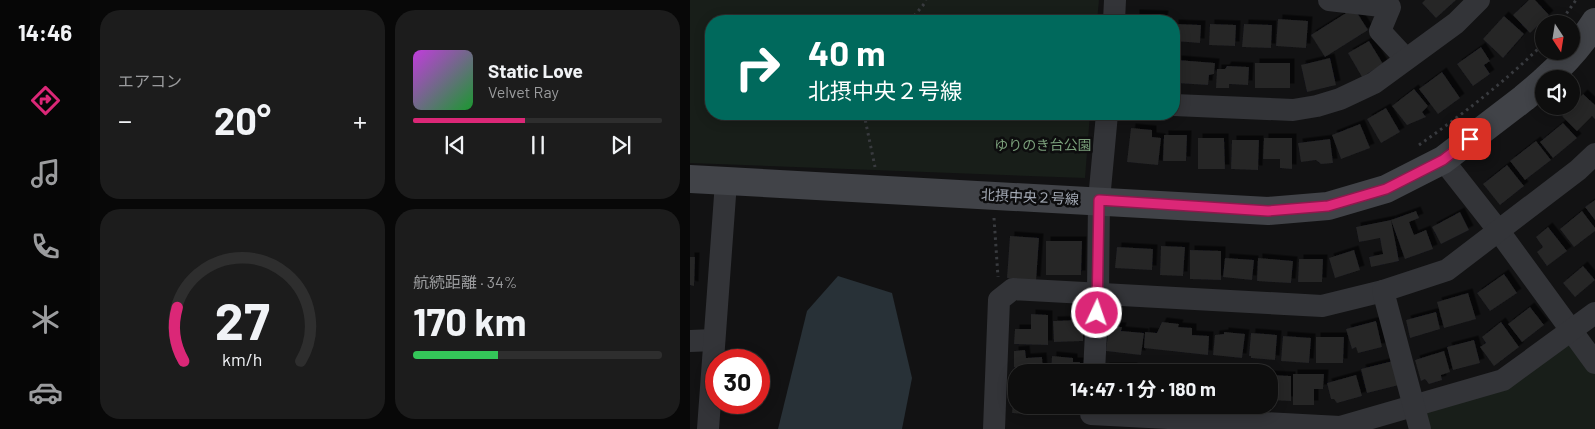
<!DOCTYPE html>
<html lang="ja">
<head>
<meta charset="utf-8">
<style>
  :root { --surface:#0e0e0e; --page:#1c1c1c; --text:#f1f3f6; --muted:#9b9c9e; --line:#2e2e2e; --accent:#db2777 }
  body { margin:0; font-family:Barlow,"Noto Sans JP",sans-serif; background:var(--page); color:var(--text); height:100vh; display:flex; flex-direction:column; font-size:19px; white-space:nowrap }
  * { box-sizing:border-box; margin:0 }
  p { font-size:16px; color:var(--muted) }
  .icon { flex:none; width:28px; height:28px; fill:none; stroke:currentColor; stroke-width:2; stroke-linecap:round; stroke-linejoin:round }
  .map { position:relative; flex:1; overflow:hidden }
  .sheet { display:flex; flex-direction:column; gap:10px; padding:10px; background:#080808; width:600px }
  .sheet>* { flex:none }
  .hud { position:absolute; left:15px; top:15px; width:475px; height:105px; border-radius:20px; box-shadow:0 2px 12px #0003,0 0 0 1px var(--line); background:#00695c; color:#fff; overflow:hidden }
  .needle { width:32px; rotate:168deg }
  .buttons { position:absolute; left:845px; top:15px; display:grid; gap:10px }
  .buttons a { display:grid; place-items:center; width:45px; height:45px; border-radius:50%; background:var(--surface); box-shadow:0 2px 12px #0003,0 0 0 1px var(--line); font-size:25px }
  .speed { position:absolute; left:15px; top:349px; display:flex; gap:10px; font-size:25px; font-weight:700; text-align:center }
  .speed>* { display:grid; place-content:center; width:65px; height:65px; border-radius:50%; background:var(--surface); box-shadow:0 2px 12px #0003,0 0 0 1px var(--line); line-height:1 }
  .speed .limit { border:8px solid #d22; background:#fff; color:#111 }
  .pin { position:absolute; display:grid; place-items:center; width:42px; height:42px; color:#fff; margin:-21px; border-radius:10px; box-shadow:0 2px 8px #0006 }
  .me { position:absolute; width:55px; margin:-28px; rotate:3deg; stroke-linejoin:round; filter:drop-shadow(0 0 4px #0008) }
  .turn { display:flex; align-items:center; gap:18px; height:105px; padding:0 20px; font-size:22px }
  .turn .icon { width:65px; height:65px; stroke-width:2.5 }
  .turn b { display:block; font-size:35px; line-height:42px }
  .big { font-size:38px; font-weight:700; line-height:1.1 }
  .sheet .tile { flex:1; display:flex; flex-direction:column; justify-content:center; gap:8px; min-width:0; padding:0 18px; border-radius:20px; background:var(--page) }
  .sheet .dial { align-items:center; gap:0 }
  .dial svg { height:130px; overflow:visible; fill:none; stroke:var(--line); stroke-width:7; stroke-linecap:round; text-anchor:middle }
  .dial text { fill:var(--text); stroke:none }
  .song { display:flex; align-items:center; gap:15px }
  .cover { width:60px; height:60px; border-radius:8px; background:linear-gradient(135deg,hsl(290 70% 55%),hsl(130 70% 35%)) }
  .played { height:5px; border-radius:2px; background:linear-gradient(90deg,var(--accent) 45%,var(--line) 45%) }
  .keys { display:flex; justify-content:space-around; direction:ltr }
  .heat { display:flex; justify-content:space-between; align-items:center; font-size:28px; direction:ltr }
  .charge { height:8px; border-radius:4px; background:linear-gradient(90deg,#34c759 34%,var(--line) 0) }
  .sheet .tiles { flex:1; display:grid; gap:10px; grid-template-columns:repeat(2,1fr) }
  .trip { position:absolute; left:318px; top:364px; width:270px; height:50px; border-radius:20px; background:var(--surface); box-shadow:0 2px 12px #0003,0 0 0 1px var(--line); font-weight:700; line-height:50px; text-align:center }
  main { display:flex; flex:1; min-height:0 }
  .tab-bar { display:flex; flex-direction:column; width:90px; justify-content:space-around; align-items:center; background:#060606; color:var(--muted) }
  .tab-bar .icon { width:35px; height:35px }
  .tab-bar .selected { color:var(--accent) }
  .tab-bar b { font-size:22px; color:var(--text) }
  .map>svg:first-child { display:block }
  .green { fill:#181e19 }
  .water { fill:#283137 }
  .building { fill:#252527; filter:url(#shadow) }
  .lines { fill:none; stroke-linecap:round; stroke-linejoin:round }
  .path { stroke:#393b3f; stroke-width:3; stroke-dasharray:2.5 4; stroke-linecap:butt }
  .street { stroke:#333438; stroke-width:22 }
  .secondary { stroke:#414348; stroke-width:28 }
  .route-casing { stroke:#8e194d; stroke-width:12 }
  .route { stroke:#db2777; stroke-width:9 }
  .labels { text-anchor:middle; stroke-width:5; stroke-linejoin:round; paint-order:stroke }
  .park-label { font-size:14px; fill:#7a9f7a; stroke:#0d0d0e }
  .street-label { font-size:14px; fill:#a3a9b4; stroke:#0d0d0e }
</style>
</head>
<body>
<main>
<nav class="tab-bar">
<b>14:46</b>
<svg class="icon selected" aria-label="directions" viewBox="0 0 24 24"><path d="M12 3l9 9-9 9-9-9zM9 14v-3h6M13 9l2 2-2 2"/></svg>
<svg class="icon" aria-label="music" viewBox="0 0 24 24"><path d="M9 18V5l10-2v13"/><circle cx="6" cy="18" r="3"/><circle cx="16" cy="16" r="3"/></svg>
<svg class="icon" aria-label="phone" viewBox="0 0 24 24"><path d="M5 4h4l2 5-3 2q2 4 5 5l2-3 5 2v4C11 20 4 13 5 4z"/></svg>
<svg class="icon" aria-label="climate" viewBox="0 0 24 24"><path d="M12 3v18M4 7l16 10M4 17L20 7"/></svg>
<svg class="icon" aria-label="car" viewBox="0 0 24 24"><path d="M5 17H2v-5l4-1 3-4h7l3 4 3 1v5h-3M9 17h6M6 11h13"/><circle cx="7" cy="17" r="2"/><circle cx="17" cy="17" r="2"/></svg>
</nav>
<section class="sheet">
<div class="tiles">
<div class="tile"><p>エアコン</p>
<div class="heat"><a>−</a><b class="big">20°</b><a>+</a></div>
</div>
<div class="tile">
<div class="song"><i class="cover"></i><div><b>Static Love</b><p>Velvet Ray</p></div></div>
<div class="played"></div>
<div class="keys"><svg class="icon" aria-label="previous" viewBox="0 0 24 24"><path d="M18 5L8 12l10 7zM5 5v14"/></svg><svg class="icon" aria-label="pause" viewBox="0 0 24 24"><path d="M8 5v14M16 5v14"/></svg><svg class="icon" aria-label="next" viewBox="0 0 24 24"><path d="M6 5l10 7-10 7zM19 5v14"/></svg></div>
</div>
<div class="tile dial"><svg viewBox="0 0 100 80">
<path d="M14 69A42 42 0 1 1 86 69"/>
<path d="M14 69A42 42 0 0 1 10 36" stroke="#db2777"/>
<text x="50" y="56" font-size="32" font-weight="700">27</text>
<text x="50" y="72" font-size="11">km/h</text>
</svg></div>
<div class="tile"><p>航続距離 · 34%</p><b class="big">170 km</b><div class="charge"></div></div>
</div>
</section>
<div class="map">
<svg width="905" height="429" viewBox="0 0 905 429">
  <defs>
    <filter id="shadow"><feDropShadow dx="4.5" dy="-4.5" stdDeviation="0" flood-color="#0009"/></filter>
  </defs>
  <rect width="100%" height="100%" fill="#121213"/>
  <g class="green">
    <polygon points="0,0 409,0 407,21 21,21 21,114 400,114 395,178 0,163"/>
    <polygon points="881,331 905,363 905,429 730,429 724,406 813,380"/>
  </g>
  <polygon class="water" points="148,276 202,293 222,378 212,429 88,429 117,311"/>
  <g class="building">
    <polygon points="735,0 766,0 746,18 732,3"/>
    <polygon points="839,0 845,0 859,15 840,33 823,15"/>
    <polygon points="664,8 678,30 635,57 621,35"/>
    <polygon points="445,14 474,15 473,21 445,21"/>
    <polygon points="814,16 834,34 813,58 793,39"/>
    <polygon points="588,19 618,21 616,48 586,46"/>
    <polygon points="484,24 511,25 510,43 484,41"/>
    <polygon points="520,24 546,25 545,46 519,45"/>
    <polygon points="554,24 582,25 581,48 552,47"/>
    <polygon points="679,41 693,64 672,77 658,53"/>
    <polygon points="791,47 800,61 794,65 800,74 783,86 767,64"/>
    <polygon points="640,58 646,85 617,92 611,65"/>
    <polygon points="487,60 525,63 524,74 519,75 518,85 486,83"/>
    <rect x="565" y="63" width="35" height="25"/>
    <polygon points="537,66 559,67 558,85 539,84 539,88 526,88 527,69 535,69"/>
    <polygon points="752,72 770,98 748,114 729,89"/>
    <polygon points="724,89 738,106 732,112 736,117 717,125 702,106"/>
    <polygon points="893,94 905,105 905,119 902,116 887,131 872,116"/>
    <polygon points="696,108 710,132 691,143 677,119"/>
    <polygon points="873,123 887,138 863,158 850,142"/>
    <polygon points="670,124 680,148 651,159 642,135"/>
    <polygon points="441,128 462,130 462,137 471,138 468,165 437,162"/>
    <polygon points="474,135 497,135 496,161 473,161"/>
    <polygon points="508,138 534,138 535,169 508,169"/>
    <polygon points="574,138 602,138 602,169 590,168 590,159 573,159"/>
    <polygon points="640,139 643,163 631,164 626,160 611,162 608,143"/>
    <polygon points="542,140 569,140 568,170 541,169"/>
    <polygon points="846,141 861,160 835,180 820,161"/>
    <polygon points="817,165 834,186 810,205 793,184"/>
    <polygon points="905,200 905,220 895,207"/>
    <polygon points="726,211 729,218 719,222 724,235 736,230 743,249 715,259 701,220"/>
    <polygon points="892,211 905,228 905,231 884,247 870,229"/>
    <polygon points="770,212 779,230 751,244 742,227"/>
    <polygon points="701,220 709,261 681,267 679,257 693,254 690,238 669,242 666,227"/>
    <polygon points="858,227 877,251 857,266 847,252 853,247 846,237"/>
    <polygon points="320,236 349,238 346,281 317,278"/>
    <polygon points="356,241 392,241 391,275 356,275"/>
    <polygon points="471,246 495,247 493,276 470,275"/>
    <polygon points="427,247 463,249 462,270 425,268"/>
    <polygon points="500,250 531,251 531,280 500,279"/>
    <polygon points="664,250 670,270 645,278 639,258"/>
    <polygon points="0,257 5,257 4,286 0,285"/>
    <polygon points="535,258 564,260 562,280 533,277"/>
    <polygon points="568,258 603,261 601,283 567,281"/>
    <polygon points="609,259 633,259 632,282 608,282"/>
    <polygon points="893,266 905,280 885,297 873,283"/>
    <polygon points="814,274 827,293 800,311 787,293"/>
    <polygon points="778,293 786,319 754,328 747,302"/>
    <polygon points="840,307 854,325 832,342 818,324"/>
    <polygon points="746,312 750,329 720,338 716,320"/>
    <polygon points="341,314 358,315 358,345 324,344 325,329 341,329"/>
    <polygon points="393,320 393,341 364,342 363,321"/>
    <polygon points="686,321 692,347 668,353 666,347 662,349 656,329"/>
    <polygon points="472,322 489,324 488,327 502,328 502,335 519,336 518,355 454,348 455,332 467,333"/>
    <polygon points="811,322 829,347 804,366 790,347 796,343 792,337"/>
    <polygon points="419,326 432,327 431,331 454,333 451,355 416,351"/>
    <polygon points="534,332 555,334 552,358 523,355 525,335 534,334"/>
    <polygon points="561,333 587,335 585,360 561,358 561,356 559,356"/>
    <polygon points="593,336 621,338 619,363 591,361"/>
    <polygon points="626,337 654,337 653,363 626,363"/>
    <polygon points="784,340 790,363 763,370 757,347"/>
    <polygon points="335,350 336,358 352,357 353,372 333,372 332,369 324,367 324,351"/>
    <polygon points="754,351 760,372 751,375 752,380 739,384 735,379 731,381 725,360"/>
    <polygon points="362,356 383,358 383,362 390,362 389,372 361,372"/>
    <polygon points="703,361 709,385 677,393 671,369"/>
    <polygon points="415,367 443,367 442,372 415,372"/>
    <polygon points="603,374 634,374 633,389 624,389 624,405 603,405"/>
    <polygon points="579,375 601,376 601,401 580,400"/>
    <polygon points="666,375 672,396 647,403 644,399 641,399 637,383"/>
    <polygon points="324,391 326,391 326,405 353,405 352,415 322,413"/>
    <polygon points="360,405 382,405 382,415 359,414"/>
  </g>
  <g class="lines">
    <g class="path">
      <polyline points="220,21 234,4 236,0"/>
      <polyline points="869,24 886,0"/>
      <polyline points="174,114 185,167"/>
      <path d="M729 145C773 114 816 81 854 43"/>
      <polyline points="304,218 308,277"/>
    </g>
    <g class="street">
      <polyline points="639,0 700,7 690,31 716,59"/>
      <polyline points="424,21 425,0"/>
      <polyline points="484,105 603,110 627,106 650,99 684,83 766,23 789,0"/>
      <polyline points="753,160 808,230 905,363"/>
      <polyline points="0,341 24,340"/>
      <polyline points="404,372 408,293 409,200 417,114"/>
      <polyline points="401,414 650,427 813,380 905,313"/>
      <polyline points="18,429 36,182"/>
      <polyline points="304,429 309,300 323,289 632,306 693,291"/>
      <polyline points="730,429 693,291 757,270 888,170 905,154"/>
    </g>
    <g class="secondary">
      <path d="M856 79C874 63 892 43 905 22"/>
      <polyline points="0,179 578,211 638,206 696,189 753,160 834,98 854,81"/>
    </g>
  </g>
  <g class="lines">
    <defs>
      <polyline id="route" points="407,313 409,200 578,211 638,206 696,189 753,160 780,139"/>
    </defs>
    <use href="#route" class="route-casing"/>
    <use href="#route" class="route"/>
  </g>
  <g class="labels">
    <g class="park-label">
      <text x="353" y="150">ゆりのき台公園</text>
    </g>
    <g class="street-label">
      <text transform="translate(340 197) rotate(3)" y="5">北摂中央２号線</text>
    </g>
  </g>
</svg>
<div class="buttons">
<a><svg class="needle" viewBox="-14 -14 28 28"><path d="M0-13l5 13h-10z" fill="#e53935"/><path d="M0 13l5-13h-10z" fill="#9b9c9e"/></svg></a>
<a><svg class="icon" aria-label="sound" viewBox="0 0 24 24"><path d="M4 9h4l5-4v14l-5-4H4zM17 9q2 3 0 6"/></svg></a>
</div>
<div class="speed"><div class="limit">30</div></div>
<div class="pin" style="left:780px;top:139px;background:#d93025"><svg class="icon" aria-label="arrive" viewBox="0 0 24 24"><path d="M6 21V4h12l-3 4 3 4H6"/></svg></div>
<svg class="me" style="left:407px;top:313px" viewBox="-20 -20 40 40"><circle r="17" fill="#db2777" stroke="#fff" stroke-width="3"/><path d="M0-11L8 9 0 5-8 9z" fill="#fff"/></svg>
<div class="trip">14:47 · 1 分 · 180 m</div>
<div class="hud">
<div class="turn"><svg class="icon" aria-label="right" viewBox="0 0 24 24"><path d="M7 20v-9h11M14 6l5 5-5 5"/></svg><div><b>40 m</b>北摂中央２号線</div></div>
</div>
</div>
</main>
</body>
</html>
